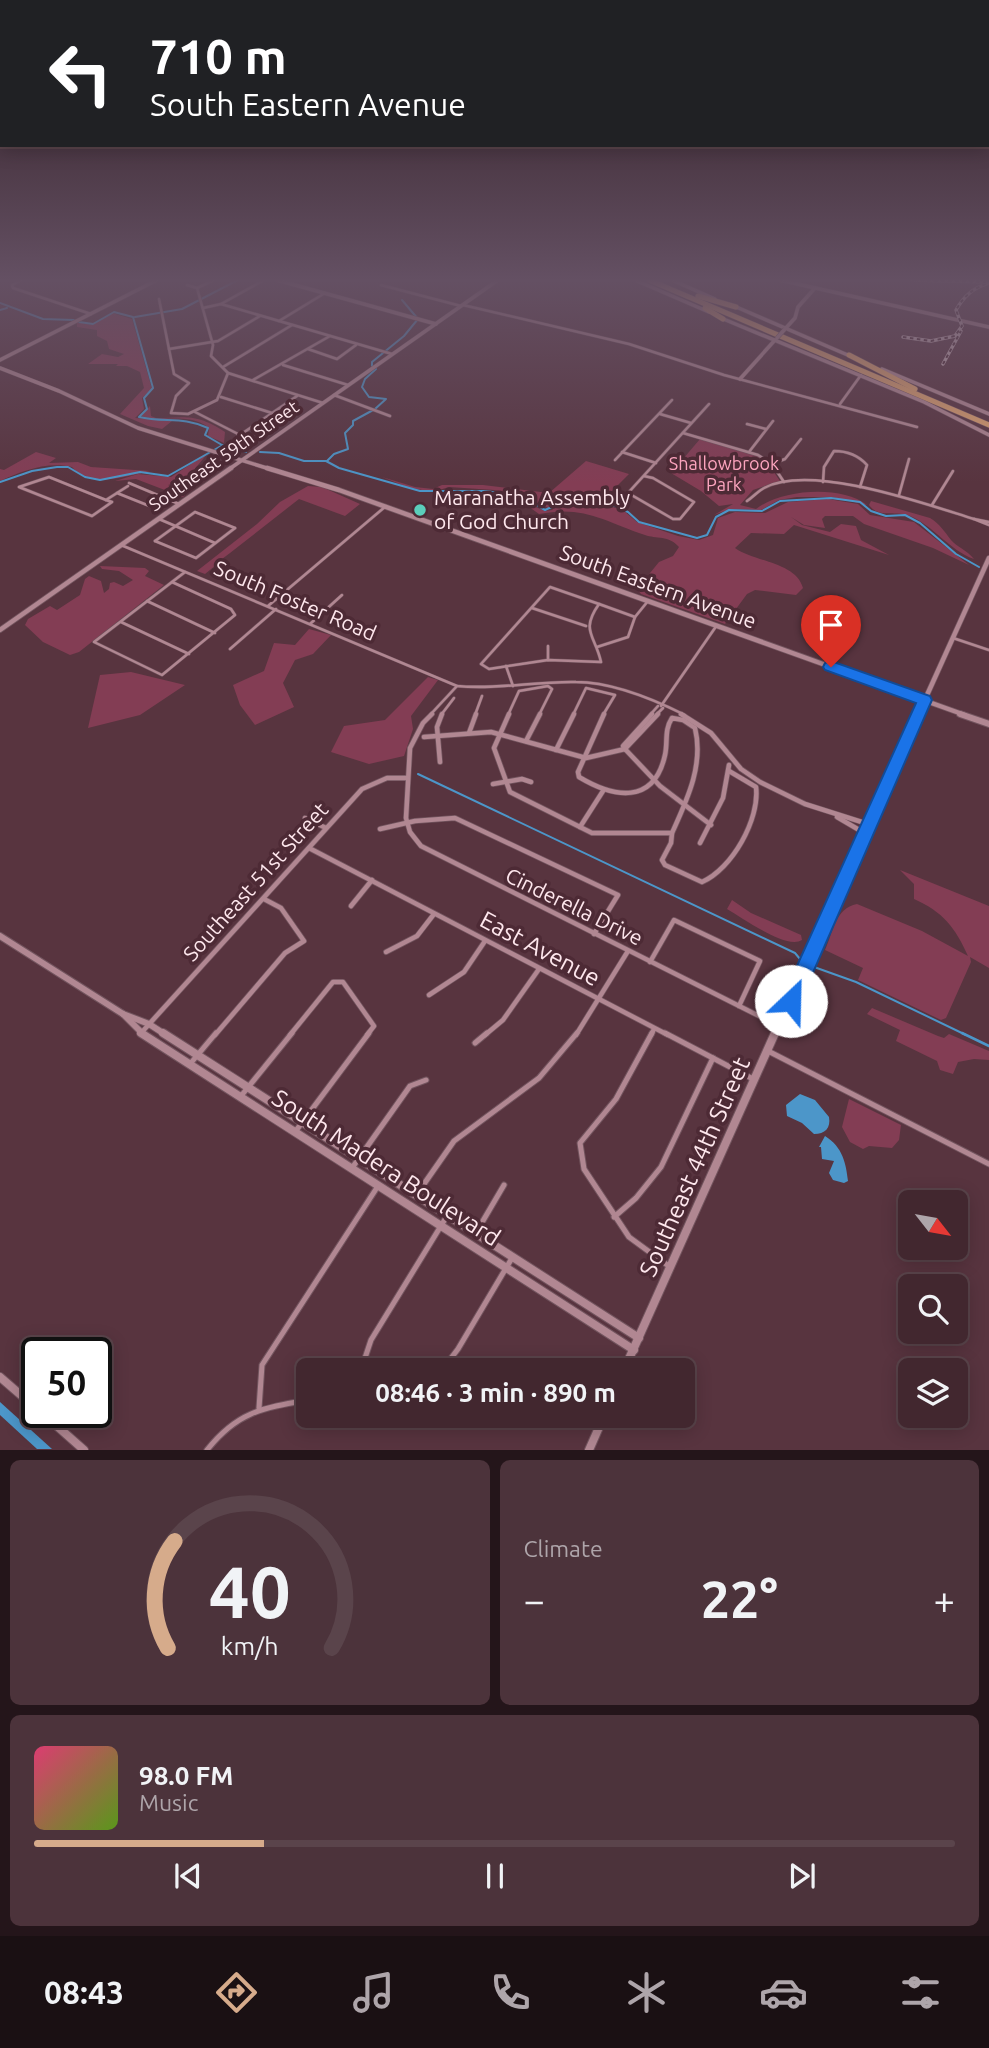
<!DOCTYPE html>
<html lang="en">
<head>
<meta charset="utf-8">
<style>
  :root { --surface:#42272f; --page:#4c333b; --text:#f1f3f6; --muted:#aea5aa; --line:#5a444b; --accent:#d6ab8b }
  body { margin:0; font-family:Ubuntu,sans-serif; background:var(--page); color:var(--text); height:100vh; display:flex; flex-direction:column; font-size:26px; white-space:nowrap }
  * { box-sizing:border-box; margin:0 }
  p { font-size:23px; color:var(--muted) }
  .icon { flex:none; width:38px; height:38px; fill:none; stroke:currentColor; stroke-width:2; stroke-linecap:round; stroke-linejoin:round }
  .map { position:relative; height:1450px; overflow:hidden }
  .side { display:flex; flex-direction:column; gap:10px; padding:10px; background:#24151a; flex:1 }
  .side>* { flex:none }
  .hud { position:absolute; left:0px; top:0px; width:990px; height:147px; box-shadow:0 4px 18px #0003,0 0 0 2px var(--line); background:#202124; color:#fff; overflow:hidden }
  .needle { width:46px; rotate:121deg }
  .controls { position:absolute; left:898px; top:1190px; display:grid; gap:14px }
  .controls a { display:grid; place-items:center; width:70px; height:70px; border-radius:10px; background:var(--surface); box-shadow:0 4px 18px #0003,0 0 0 2px var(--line); font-size:35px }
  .speed { position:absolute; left:21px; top:1337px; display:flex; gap:14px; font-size:35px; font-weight:700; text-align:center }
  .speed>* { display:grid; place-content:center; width:91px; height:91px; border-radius:50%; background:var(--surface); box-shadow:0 4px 18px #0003,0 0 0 2px var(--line); line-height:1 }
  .speed .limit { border:4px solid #111; border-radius:10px; background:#fff; color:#111 }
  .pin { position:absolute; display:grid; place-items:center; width:60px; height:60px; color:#fff; margin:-72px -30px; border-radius:50% 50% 50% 0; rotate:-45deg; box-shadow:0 0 7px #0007 }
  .pin .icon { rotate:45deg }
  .me { position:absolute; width:77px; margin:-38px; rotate:24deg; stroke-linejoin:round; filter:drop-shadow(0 0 5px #0008) }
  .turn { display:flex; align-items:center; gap:24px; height:147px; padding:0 35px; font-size:32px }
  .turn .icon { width:91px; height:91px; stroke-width:2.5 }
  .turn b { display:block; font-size:49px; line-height:60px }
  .big { font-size:52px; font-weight:700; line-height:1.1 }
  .side .card { flex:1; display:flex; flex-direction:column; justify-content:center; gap:10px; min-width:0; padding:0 24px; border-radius:10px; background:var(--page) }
  .side .dial { align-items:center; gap:0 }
  .dial svg { height:182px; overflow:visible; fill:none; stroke:var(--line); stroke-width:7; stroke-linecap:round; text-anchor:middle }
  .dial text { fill:var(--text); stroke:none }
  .song { display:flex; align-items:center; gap:21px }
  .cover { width:84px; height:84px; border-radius:10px; background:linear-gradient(135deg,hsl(340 70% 55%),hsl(90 70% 35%)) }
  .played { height:7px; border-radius:4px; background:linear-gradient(90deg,var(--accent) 25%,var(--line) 25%) }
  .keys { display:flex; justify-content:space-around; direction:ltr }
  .heat { display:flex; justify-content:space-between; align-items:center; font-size:38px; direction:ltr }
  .side .tiles { flex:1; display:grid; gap:10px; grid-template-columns:1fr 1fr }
  .card:last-child { grid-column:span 2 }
  .trip { position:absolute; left:296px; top:1358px; width:399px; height:70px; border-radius:10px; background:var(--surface); box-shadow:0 4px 18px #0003,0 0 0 2px var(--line); font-weight:700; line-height:70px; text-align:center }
  .tabs { display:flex; height:112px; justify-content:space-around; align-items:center; background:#1a1013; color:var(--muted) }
  .tabs .icon { width:49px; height:49px }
  .tabs .current { color:var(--accent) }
  .tabs b { font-size:32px; color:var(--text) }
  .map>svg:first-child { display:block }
  .green { fill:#833d54 }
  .water { fill:#4c96c9 }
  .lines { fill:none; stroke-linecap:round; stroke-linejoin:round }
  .stream-far1 { stroke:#4c96c9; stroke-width:2 }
  .stream { stroke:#4c96c9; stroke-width:2.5 }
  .street-far2-casing { stroke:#72545e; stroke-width:3.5 }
  .street-far1-casing { stroke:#72545e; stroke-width:6 }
  .street-casing { stroke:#72545e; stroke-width:7 }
  .secondary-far3-casing { stroke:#72545e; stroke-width:4.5 }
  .secondary-far2-casing { stroke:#72545e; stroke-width:6 }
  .secondary-far1-casing { stroke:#72545e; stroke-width:8 }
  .secondary-casing { stroke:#72545e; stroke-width:10 }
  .highway-casing { stroke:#72545e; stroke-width:6 }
  .street-far2 { stroke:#b18792; stroke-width:2.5 }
  .street-far1 { stroke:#b18792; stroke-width:4.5 }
  .street { stroke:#b18792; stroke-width:5 }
  .secondary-far3 { stroke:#b18792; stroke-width:3.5 }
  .secondary-far2 { stroke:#b18792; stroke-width:4.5 }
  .secondary-far1 { stroke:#b18792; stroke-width:6 }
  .secondary { stroke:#b18792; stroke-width:8 }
  .highway { stroke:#dea16e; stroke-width:5 }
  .rail-casing { stroke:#cbb0b7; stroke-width:3.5 }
  .rail { stroke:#4d2a35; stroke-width:2; stroke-dasharray:3.5; stroke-linecap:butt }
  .secondary-bridge-casing { stroke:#72545e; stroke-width:4.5; stroke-linecap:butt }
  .secondary-bridge { stroke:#b18792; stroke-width:3.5 }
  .route { fill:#1a73e8; stroke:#114b97; stroke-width:2 }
  .poi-dot { fill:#5bcebb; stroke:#4d2a35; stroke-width:2.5 }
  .labels { text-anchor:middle; stroke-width:7; stroke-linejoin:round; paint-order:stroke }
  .far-street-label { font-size:18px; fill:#fee7ed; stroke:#4d2a35 }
  .far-park-label { font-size:18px; fill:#fca4be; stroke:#4d2a35 }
  .poi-label { font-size:21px; fill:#fee7ed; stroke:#4d2a35; text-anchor:start }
  .street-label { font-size:21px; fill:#fee7ed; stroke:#4d2a35 }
  .near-street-label { font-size:24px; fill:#fee7ed; stroke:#4d2a35 }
</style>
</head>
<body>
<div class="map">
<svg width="989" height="1450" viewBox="0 0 989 1450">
  <rect width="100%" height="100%" fill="#58343f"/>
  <g class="green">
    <polygon points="112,313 132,319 152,389 142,398 144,409 135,418 172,421 162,429 148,426 120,414 144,388 140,372 127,366 116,366 118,364 88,364 102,354 118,357 124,354 109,349 107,341 97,336 97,330 77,327 77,322 92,325"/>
    <path d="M150 406 151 416 156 418C184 418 195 412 225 432L224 443 208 436 209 428C189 412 164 423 141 416Z"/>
    <path d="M700 439 761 457 767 462 780 481 753 490 740 505 756 509C782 489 841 485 867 505L832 497H797L779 500 761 510 730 509 714 515 733 504 719 506 701 491 671 473Z"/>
    <path d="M36 452 56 458 49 463 78 462 91 467 150 471C127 476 90 489 72 467 47 461 22 471 0 481V469L4 470Z"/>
    <polygon points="208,453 193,471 197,477 168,485 186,494 183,497 136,479 115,481 138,474 171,477"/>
    <polygon points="586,461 629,474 600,503 587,504 558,499 548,508 523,496 494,490 449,487 436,491 422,490 407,487 382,477 415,487 433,489 442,485 483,485 549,493"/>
    <polygon points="308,486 322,487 360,504 345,516 299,499 230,553 222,559 221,565 216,565 205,574 197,571 257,524 280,502"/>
    <path d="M518 499 545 511 552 510 560 503 566 502 588 507H613L624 511 637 522 678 536 699 540 713 535 718 518 735 512 765 513 788 502 828 499 858 504 870 515 914 522 969 565 933 548 864 524 853 516H825L822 519 825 528 804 525 791 517 802 525 830 532 841 524 856 526 861 540 889 555 794 525 784 534 751 533 735 548C754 562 796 562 803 588L796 595 755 590 747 594 725 624 641 594 637 589 659 562 673 556 679 547C669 535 656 539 645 535 604 521 583 505 539 514Z"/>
    <path d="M871 501 930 518C940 524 944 531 951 540 957 547 967 550 974 559 949 550 934 526 910 516 895 510 879 519 869 505Z"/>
    <polygon points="100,566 145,568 149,571 145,576 164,585 79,652 70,655 43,642 25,625 28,619 50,606 57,610 80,595 85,579 89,576 101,581 104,593 109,589 110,583 114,582 123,586 133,580 119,571 102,569"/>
    <polygon points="309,629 331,635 313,654 295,660 283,683 294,707 255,725 240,705 233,685 264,671 274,643 295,645"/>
    <polygon points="131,672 185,685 140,715 88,728 100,675"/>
    <polygon points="428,677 438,680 411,716 413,729 404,756 369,764 331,752 344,726 385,720"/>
    <path d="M900 870 989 906V968L970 957 971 962 946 1018 941 1020 858 980 863 968 825 950C833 933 835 908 857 904L922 931 968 956C955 927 943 912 914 899V884Z"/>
    <path d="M732 900 751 913 801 935 802 940C786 950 743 918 727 909Z"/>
    <polygon points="872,1008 938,1036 944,1038 949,1034 989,1051 989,1060 974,1059 958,1062 953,1074 940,1070 937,1061 896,1041 900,1030 867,1014"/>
    <polygon points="849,1099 901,1125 899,1140 892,1148 869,1146 863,1149 850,1142 842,1127"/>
  </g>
  <g class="water">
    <path d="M800 1094 815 1100 829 1117C831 1128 825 1134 814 1134L802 1123 787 1116 786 1105Z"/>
    <path d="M825 1136C843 1147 846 1164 848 1181L844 1183 833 1180 829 1173 834 1161 822 1159 821 1147H819Z"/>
    <polygon points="0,1402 52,1449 37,1449 0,1415"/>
  </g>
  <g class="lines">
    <g class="stream-far1">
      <polyline points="0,303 43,319 74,320"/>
      <polyline points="0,310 7,308"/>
      <polyline points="135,317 182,309 238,280"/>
      <path d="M79 322 93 324 114 312 133 317 153 388 144 398 147 409 139 417C165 423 182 416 208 428L205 435 222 445 246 452"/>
      <polyline points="372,366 372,362 404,336 418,319 402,300"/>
      <polyline points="260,452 279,453 304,461 326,461 339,468 420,491 487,491 525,499 545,510 565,501 587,506 615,506 628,512 639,522 697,538 707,535 716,517 729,510 762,511 780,501 831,498 860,502 871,511 886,516 905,515 920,523 956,554 979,567"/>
      <polyline points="327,461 334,454 348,449 345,433 353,425 353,421 375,409 386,399 369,397 362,387 365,379 376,369"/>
      <polyline points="0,482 32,471 57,467 68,467 85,477 100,480 140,472 168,476 221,446"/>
      <polyline points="418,774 795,953 800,959"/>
      <polyline points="814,967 856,982 966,1035"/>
    </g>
    <polyline class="stream" points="962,1033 989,1046"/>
    <defs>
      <g id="street-far2">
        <polyline points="21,280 12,285 13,288 91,314"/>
        <polyline points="187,285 197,288 213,345 211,356 228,373 323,403"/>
        <polyline points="381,285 461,306"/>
        <polyline points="197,288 214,280"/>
        <polyline points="159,299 174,374 189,383 176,396 171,413 188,414 217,400 228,373"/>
        <polyline points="221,304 392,354"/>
        <polyline points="463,305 629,344 724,375 917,427"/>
        <polyline points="203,308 221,304 264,280"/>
        <polyline points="279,321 325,293"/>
        <polyline points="169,349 218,341 260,316"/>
        <polyline points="308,349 337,359 356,345"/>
        <polyline points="283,365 348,385"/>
        <polyline points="223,367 292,325"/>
        <polyline points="253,380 330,336"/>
        <polyline points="334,395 390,416"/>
        <polyline points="221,397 272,413"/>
        <polyline points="840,404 861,375"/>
        <polyline points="195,412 240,435 297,396"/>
        <polyline points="660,414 691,423"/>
        <polyline points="747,424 766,429"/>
        <polyline points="683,433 758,455 772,464 784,482"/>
        <polyline points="622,452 656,463"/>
        <polyline points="749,452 773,421"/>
        <polyline points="615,460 672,400"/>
        <polyline points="772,464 785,459 801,439"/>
        <polyline points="644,476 653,478 694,502 680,519 673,519 628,493 709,404"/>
        <polygon points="49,477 106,500 112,502 92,516 19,487"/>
        <path d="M823 482 824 467 834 451C847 451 858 455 867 465L860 487"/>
        <polyline points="129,483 179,504"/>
        <polyline points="117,493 152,507 163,499"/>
        <polyline points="899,495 909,459"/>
        <polyline points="106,500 128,486"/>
        <path d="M747 501C753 497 758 491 764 488 811 463 925 504 974 519"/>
        <polyline points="932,505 953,471"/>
        <polyline points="159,519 215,543"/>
        <polyline points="989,522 974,519 989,525"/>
        <polyline points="155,541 196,558 235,528"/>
        <polyline points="155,541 195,512 235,528"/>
        <path d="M121 545 457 686C497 690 536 681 576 682 613 682 653 699 685 715"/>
        <polygon points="172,582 231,609 235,615 162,675 94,642"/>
        <polyline points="172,582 185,572"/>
        <path d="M550 587 599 604C580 631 595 635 601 662L548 660 489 669 481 664Z"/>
        <polyline points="147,601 215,633"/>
        <polyline points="599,604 635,617"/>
        <polyline points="268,606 386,506"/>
        <polyline points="532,608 586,626"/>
        <polyline points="121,622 189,654"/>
        <polyline points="310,624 342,595"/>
        <polyline points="953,638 989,650"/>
        <polyline points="548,646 548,660"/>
        <polyline points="597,647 628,637 635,617 648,601"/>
        <polyline points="230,649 276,609"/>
        <polyline points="506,666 513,686"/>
        <polyline points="661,706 717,625"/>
        <polyline points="430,715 457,686"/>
        <polyline points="441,715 454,698"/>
        <polyline points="475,715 482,696"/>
        <polyline points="508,715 519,691 548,686 552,689 539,715"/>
        <polyline points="573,715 586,688 615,695 603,715"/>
        <polyline points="650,715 658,706"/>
        <polyline points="656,715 663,708"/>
      </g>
      <g id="street-far1">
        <polyline points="432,714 423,723 410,748 406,818 410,832 421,846 779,1026"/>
        <polyline points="509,714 494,748 510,792 592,833 672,833"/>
        <path d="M604 714 578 772 579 777C614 798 654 805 665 755 668 742 664 730 672 718L683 720 695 728C704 765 687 800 672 833L671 843 662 860 665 865 702 882C732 869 760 819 756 787L729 771"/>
        <polyline points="681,714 711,733 741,769 760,782 805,804 868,824"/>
        <polyline points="469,733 476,714"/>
        <polyline points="424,737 491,732 586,758 625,749"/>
        <polyline points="526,741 540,714"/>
        <polyline points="625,749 660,786 711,825"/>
        <polyline points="625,749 658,714"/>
        <polyline points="625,749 623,746 652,714"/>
        <polyline points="556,750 574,714"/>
        <polyline points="440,762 437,727 442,714"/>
        <polyline points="493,784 522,779 531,782"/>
        <polyline points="837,817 866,834"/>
        <polyline points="305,818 326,828"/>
        <polyline points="580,827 603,791"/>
        <polyline points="380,829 415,821 455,818 618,895 594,934"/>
        <polyline points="700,843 723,798 729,765"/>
        <polyline points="309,848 668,1035"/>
        <polyline points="351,906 372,880"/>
        <polyline points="386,952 417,936 434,914"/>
        <polyline points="650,962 674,920 760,961 739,1006"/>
        <polyline points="429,995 464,972 485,941"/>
        <polyline points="142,1032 362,789 387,778 407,778"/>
        <polyline points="215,1035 285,953 304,941 281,908 264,899"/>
        <polyline points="290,1035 333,982 343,982 374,1026 367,1035"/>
        <polyline points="485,1035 503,1020 539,969"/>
        <polyline points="576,1035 628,951"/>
        <polyline points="651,1035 654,1029"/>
      </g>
      <g id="street">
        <polyline points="652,1033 616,1099 580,1143 584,1169 629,1237 670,1267"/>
        <polyline points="665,1033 753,1079"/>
        <polyline points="475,1043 487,1033"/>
        <polyline points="768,1051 989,1164"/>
        <polyline points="190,1064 216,1033"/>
        <polyline points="241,1096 292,1033"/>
        <polyline points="295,1132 369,1033"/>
        <polyline points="352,1168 410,1086 426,1080"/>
        <polyline points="417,1194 454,1141 539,1078 577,1033"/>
        <polyline points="614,1217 636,1198 661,1167 713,1058"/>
        <polyline points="477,1231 504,1185"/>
        <polyline points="361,1370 371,1340 447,1216"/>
        <polyline points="442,1370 458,1349 512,1258"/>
        <polyline points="259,1408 262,1365 378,1186"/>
        <path d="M207 1450C237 1412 262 1408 308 1400"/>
      </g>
      <g id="secondary-far3">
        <polyline points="277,280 436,324"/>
        <polyline points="635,280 709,312"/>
        <polyline points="672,280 715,299"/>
        <polyline points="780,280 989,327"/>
        <polyline points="734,306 850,356"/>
        <polyline points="721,318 924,402 989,435"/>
        <polyline points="785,329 795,318 798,307 815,288"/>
        <polyline points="0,360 157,280"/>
        <polyline points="0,368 59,391 138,428 273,470"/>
        <polyline points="882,369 989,414"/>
        <polyline points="740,379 775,340"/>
        <polyline points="228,470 498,280"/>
      </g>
      <g id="secondary-far2">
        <polyline points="267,468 339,490 965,715"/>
        <polyline points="0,630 231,468"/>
        <polyline points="918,715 989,558"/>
      </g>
      <g id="secondary-far1">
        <polyline points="960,714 989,724"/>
        <polyline points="0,936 123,1014 149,1024 166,1035"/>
        <polyline points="123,1014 144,1035"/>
        <polyline points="775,1035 919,714"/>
      </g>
      <g id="secondary">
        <polyline points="141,1033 634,1350"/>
        <polyline points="163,1033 639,1338"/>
        <polyline points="624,1370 775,1033"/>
        <polyline points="0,1377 37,1409"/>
        <polyline points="41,1412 84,1450"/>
        <polyline points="589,1450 604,1416"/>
      </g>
      <g id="highway">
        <polyline points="649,280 989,425"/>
        <polyline points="698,296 736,307"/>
        <polyline points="705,308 723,319"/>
        <polyline points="849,355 915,389"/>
      </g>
    </defs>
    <use href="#street-far2" class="street-far2-casing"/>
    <use href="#street-far1" class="street-far1-casing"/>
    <use href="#street" class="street-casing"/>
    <use href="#secondary-far3" class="secondary-far3-casing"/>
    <use href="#secondary-far2" class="secondary-far2-casing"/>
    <use href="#secondary-far1" class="secondary-far1-casing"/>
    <use href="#secondary" class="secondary-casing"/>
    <use href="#highway" class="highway-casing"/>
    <use href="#street-far2" class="street-far2"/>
    <use href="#street-far1" class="street-far1"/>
    <use href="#street" class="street"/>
    <use href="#secondary-far3" class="secondary-far3"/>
    <use href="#secondary-far2" class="secondary-far2"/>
    <use href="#secondary-far1" class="secondary-far1"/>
    <use href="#secondary" class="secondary"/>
    <use href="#highway" class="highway"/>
    <defs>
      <g id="rail">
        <polyline points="913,280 986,282"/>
        <path d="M903 337 931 341 955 336 962 326 956 310C964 296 973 288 989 283"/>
        <polyline points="943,364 961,331"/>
      </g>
    </defs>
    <use href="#rail" class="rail-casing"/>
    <use href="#rail" class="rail"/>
    <defs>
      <polyline id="secondary-bridge" points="777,338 785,329"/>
    </defs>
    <use href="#secondary-bridge" class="secondary-bridge-casing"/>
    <use href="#secondary-bridge" class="secondary-bridge"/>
  </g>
  <linearGradient id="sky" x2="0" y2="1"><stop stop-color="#301d23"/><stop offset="0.58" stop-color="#645063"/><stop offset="1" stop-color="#645063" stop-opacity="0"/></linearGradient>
  <rect width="989" height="483" fill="url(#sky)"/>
  <polygon class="route" points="831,661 930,696 932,700 798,1007 791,1010 784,1007 781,1001 916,703 825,670 823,667 825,663"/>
  <circle class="poi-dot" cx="420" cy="510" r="7"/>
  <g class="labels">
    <g class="far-street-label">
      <text transform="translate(224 456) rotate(-35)" y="6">Southeast 59th Street</text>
    </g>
    <g class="far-park-label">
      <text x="724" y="470">Shallowbrook<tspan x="724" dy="21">Park</tspan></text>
    </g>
    <g class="poi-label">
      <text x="434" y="505">Maranatha Assembly<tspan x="434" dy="24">of God Church</tspan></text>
    </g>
    <g class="street-label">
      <text transform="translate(658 587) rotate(20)" y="7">South Eastern Avenue</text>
      <text transform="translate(295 601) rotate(23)" y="7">South Foster Road</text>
      <text transform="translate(256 882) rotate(-48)" y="7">Southeast 51st Street</text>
      <text transform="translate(574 907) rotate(26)" y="7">Cinderella Drive</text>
    </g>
    <g class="near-street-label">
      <text transform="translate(540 949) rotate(28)" y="8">East Avenue</text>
      <text transform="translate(695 1167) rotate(-66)" y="8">Southeast 44th Street</text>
      <text transform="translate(386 1168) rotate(33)" y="8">South Madera Boulevard</text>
    </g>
  </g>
</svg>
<div class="controls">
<a><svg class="needle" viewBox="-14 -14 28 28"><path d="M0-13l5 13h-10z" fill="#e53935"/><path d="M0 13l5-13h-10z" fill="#aea5aa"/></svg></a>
<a><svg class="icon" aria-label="search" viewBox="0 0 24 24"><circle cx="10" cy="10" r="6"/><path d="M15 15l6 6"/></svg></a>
<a><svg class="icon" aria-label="layers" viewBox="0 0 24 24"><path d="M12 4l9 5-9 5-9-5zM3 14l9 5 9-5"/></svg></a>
</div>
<div class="speed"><div class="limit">50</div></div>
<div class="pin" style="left:831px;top:667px;background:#d93025"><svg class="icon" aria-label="arrive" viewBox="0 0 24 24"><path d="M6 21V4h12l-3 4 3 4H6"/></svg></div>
<svg class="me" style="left:791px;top:1001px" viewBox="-20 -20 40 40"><circle r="19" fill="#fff"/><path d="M0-13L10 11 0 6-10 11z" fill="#1a73e8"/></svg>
<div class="trip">08:46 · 3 min · 890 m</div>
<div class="hud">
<div class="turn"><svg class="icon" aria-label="left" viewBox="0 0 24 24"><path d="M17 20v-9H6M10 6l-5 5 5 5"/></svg><div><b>710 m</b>South Eastern Avenue</div></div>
</div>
</div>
<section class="side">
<div class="tiles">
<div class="card dial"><svg viewBox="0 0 100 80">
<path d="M14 69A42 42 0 1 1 86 69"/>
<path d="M14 69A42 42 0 0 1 17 22" stroke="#d6ab8b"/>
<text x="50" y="56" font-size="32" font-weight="700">40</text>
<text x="50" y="72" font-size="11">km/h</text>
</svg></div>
<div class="card"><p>Climate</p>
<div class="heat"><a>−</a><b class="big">22°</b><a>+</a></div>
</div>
<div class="card">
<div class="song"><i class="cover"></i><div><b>98.0 FM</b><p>Music</p></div></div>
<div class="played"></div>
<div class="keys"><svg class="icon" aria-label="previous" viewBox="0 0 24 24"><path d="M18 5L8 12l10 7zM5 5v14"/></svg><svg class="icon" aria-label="pause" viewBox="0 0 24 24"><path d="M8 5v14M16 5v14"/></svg><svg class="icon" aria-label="next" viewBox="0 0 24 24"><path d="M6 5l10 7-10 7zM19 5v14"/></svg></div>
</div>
</div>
</section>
<nav class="tabs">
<b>08:43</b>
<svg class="icon current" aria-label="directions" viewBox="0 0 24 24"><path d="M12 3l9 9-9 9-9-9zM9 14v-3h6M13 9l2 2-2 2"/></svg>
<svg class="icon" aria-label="music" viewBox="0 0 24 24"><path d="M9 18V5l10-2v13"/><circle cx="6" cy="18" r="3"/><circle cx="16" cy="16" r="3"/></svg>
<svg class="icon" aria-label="phone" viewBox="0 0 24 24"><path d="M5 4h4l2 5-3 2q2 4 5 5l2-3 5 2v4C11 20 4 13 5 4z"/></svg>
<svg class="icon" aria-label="climate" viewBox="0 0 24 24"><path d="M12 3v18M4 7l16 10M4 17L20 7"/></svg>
<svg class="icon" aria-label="car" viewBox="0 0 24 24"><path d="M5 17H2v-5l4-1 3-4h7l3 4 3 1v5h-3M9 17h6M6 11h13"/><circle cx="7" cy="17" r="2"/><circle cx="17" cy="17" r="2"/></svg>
<svg class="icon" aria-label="filters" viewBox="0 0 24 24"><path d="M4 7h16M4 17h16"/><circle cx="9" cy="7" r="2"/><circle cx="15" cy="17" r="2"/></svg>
</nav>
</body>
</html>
